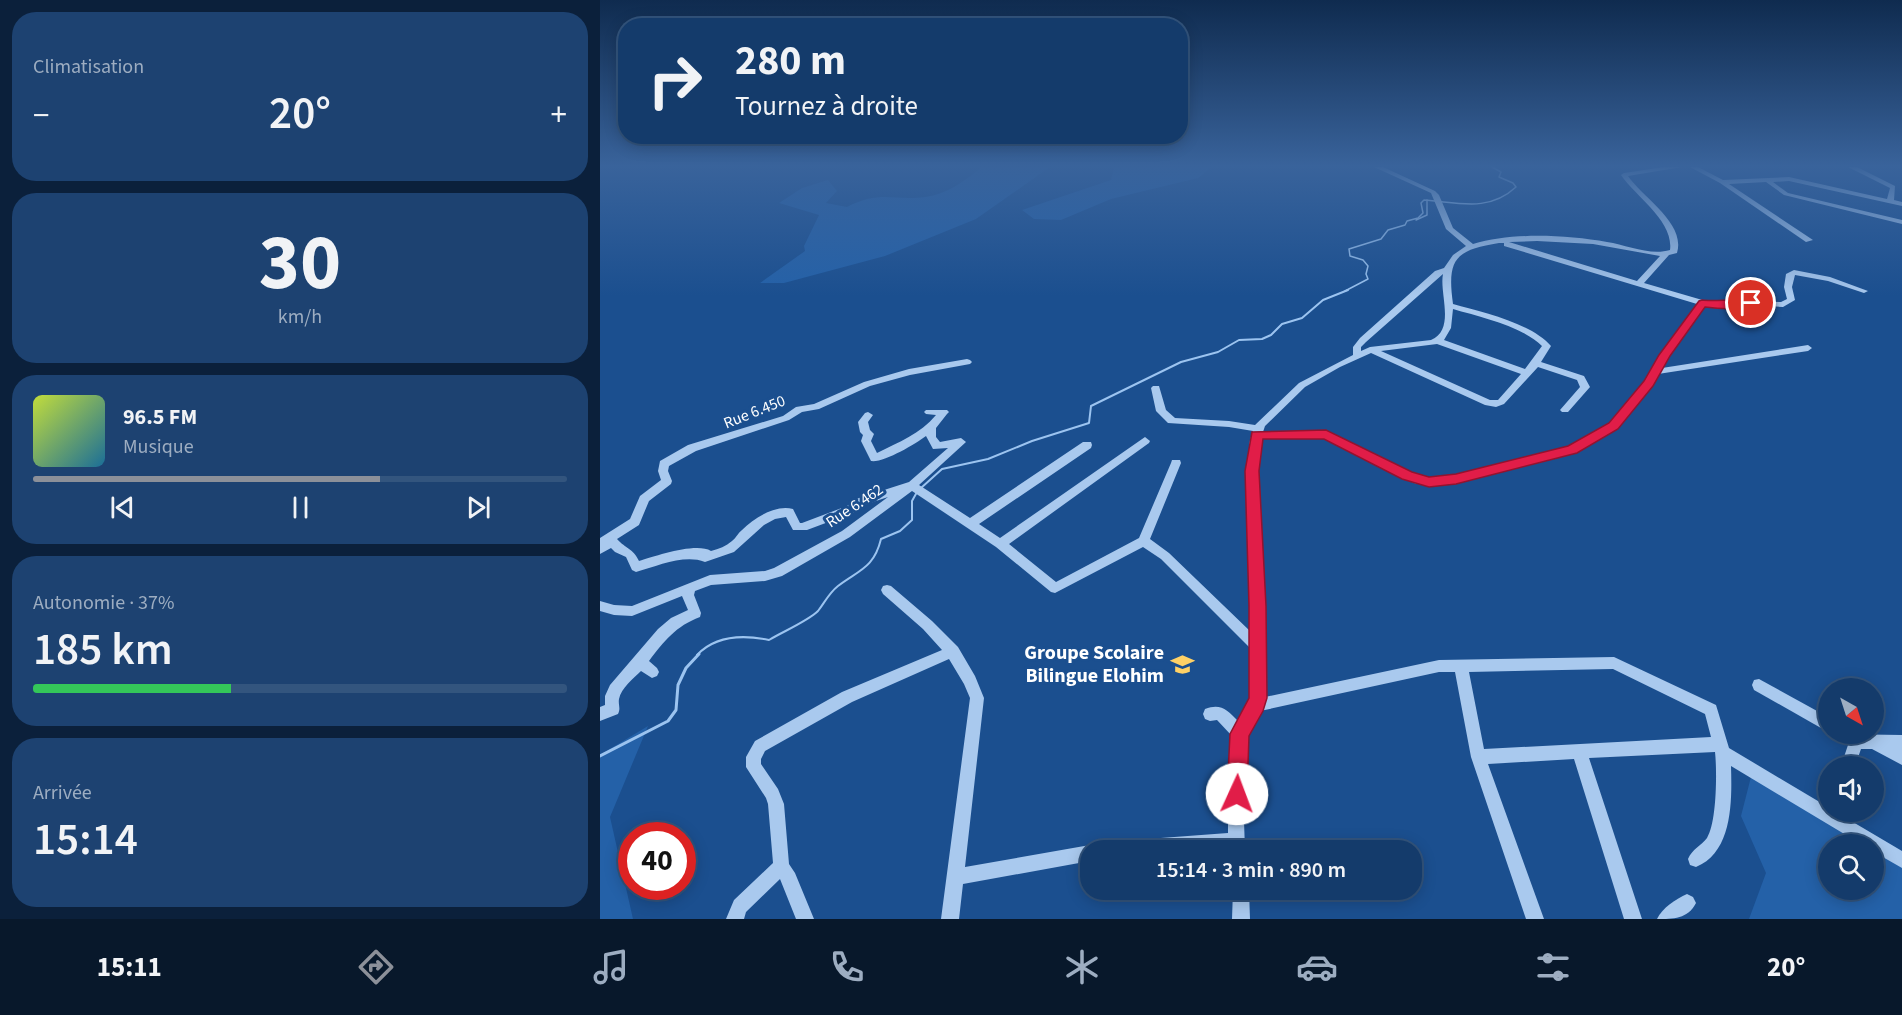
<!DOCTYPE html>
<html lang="fr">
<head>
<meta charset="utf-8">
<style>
  :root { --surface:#143b6b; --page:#1d4271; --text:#f1f3f6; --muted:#9dadc1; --line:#33557e; --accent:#8c9099 }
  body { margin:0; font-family:"Source Sans 3",sans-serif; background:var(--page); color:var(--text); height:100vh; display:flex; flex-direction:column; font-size:22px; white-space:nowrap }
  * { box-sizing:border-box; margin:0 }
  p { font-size:20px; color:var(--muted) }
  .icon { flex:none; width:33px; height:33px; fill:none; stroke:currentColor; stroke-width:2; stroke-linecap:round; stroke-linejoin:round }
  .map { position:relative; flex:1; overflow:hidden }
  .panel { display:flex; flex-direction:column; gap:12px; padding:12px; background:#0b203b; width:600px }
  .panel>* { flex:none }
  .top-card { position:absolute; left:18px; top:18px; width:570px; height:126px; border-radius:24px; box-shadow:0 3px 15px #0003,0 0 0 2px var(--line); background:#143b6b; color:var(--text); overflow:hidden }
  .needle { width:39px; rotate:141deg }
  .fabs { position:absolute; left:1218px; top:678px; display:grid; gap:12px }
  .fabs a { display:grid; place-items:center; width:66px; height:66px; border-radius:50%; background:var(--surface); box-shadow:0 3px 15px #0003,0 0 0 2px var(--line); font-size:30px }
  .speed { position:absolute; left:18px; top:822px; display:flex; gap:12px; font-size:30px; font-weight:700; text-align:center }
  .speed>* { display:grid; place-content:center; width:78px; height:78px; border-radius:50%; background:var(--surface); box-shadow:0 3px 15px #0003,0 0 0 2px var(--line); line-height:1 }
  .speed .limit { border:9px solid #d22; background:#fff; color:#111 }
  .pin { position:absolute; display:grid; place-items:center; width:51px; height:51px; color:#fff; margin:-26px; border:3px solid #fff; border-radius:50%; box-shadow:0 2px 6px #0007 }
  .me { position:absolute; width:66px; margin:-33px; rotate:2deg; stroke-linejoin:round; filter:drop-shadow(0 0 4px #0008) }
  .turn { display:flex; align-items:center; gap:21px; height:126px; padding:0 18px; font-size:27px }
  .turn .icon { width:78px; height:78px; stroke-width:2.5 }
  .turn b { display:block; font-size:42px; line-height:51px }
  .big { font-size:45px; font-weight:600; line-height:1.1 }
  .panel .tile { flex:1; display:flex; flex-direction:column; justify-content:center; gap:9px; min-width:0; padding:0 21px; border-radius:24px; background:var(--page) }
  .panel .dial { align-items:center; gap:0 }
  .dial b { font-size:78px; line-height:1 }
  .song { display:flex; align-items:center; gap:18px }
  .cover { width:72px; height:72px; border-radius:9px; background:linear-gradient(135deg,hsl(70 70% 55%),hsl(200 70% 35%)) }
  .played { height:6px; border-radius:3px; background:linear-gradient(90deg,var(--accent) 65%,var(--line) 65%) }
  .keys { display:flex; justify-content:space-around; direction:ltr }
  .heat { display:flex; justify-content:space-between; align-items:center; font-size:33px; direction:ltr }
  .charge { height:9px; border-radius:4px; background:linear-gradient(90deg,#34c759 37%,var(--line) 0) }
  .trip { position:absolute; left:480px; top:840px; width:342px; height:60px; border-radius:24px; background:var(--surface); box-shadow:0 3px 15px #0003,0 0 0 2px var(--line); font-weight:600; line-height:60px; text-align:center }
  .menu { display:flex; height:96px; justify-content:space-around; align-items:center; background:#08182b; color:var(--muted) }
  .menu .icon { width:42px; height:42px }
  .menu .current { color:var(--accent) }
  .menu b { font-size:27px; color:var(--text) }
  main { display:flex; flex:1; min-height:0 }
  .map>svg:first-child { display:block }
  .green { fill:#2461a8 }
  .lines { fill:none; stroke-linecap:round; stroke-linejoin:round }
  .stream-far2 { stroke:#9cc4f0; stroke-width:1.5 }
  .stream-far1 { stroke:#9cc4f0; stroke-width:2 }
  .stream { stroke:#9cc4f0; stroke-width:3 }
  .minor { fill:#a9c9ee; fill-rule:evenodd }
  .route { fill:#e11d48; stroke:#92132f; stroke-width:1.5 }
  .labels { text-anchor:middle; stroke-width:6; stroke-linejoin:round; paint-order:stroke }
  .street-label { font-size:16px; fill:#fff; stroke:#1b4f8f }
  .near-poi-label { font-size:20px; font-weight:bold; fill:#fff; stroke:#1b4f8f; text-anchor:end }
</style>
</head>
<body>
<main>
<section class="panel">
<div class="tile"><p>Climatisation</p>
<div class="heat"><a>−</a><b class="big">20°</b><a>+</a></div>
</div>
<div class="tile dial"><b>30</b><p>km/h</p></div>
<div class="tile">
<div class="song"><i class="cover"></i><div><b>96.5 FM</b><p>Musique</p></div></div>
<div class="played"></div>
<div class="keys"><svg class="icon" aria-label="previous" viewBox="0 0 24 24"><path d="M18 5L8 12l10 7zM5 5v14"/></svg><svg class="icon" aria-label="pause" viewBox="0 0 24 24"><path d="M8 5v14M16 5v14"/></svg><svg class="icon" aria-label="next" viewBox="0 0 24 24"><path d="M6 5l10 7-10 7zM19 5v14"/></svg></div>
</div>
<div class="tile"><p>Autonomie · 37%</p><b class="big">185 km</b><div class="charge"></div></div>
<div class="tile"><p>Arrivée</p><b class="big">15:14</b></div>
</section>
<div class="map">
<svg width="1302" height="919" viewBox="0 0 1302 919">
  <rect width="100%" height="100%" fill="#1b4f8f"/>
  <g class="green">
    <path d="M382 167H450L376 219 285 256 184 283H160L205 251 204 246 219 215 179 203 202 188 228 180 237 191 226 203 247 207C280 190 293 201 325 197 348 194 364 181 382 167Z"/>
    <polygon points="514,167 612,167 598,178 511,199 461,220 434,219 422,210 511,180"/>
    <polygon points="48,726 10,817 33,919 0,919 0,755"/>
    <polygon points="1152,773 1269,844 1228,844 1228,890 1274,890 1274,847 1302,864 1302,919 1149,919 1166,873 1141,816"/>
  </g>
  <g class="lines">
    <g class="stream-far2">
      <polyline points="816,220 827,215 827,200"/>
      <path d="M745 291 768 279 766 274 768 266 763 260 750 256 749 249 781 239 788 230 805 225 807 221 818 218 823 213 821 203 824 200C857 202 888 213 916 187L913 183 899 177 901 172 892 167"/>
    </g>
    <g class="stream-far1">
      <polyline points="321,488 342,469 388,459 432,441 489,423 491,406 581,362 618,352 639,340 662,339 671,335 682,324 702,318 723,300 748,290"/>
      <path d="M97 655C116 635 145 635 169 640 182 632 208 621 218 611 225 602 229 593 238 586 259 570 274 568 281 539L300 531 312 520V501L317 492"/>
    </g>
    <polyline class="stream" points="0,756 68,721 76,710 78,685 86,668 99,654"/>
    <g class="minor">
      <path d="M774 167H783L835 191 839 195 853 228 873 244C912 232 966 235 1007 242 1027 245 1050 256 1070 250 1074 221 1036 197 1021 175L1024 173 1064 167H1082L1028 176C1043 198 1086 223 1077 253L1069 255 1044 283 1116 304 1151 301 1181 302 1187 299 1184 287 1186 274 1194 270 1230 277 1268 291 1264 293 1228 281 1195 275 1192 287 1195 300 1183 307 1151 305 1116 308 1104 306 1068 355 1062 368 1208 345 1212 348 1208 351 1058 374 1052 385 1017 428 976 453 856 483 829 486 814 483 724 438H661L657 471 664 606 665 697 839 660 1014 657 1116 705 1129 748 1228 807V812H1236L1302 851V868L1274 852V844H1261L1131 766C1132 800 1133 852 1096 867L1090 865 1088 859C1092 849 1101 846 1107 838 1117 822 1117 770 1115 752L989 758 1042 919H1024L974 759 888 764 944 919H926L871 757 855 672H839L660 711 648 730 645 747 643 792 645 850H499L501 844 507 842 628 833V776L632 736 617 720 610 721 605 719 603 714 605 709C621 703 627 710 638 721L651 698V649L561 559 543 547 455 593 451 592 396 547 312 491 250 537 182 576 165 581 111 585 95 591 94 595 101 613 100 617C76 626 64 641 49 661L57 668 59 672 57 676 52 678 41 671C34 678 21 688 19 699 18 705 21 708 18 714L0 721V707L5 705V696L10 685 58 629 71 618 88 610 82 596 32 616 14 615 0 611V601L14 605 32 606 110 575 165 571 174 568 242 531 288 497 264 505 255 512 207 530H193L186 517 175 519 164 525 134 552 105 562C84 554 58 566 36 572L32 570 26 557 15 552 11 548 0 554V538L30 519 40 496 61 480 58 471 60 461 88 445 183 416 196 407 214 404 264 382 309 369 367 359 370 360 372 362 370 364 310 375 270 386 219 409 202 412 189 420 96 451 69 466 68 471 72 481 71 484 49 501 39 525 17 539C26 549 33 548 39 561 56 556 96 542 111 551 119 549 126 546 132 541 136 538 138 533 142 530 154 518 176 504 193 509L200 523H202L247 506 256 499 309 482 348 448 333 449 326 436C315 444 284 463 271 461L261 441 263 435 260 432 258 422 265 413 268 412 273 415 268 422 270 430 274 434 271 441 277 453C299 442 320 434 336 415L326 414 324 412 326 410H347L349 412 347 414 336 428V437L340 442 361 438 366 442 319 485 370 518 483 442H491L492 445 491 448 379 524 400 538 545 437 550 441 549 443 409 544 456 582 539 538 571 463 572 460H580L581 463 550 539 569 553 651 632 647 471 650 440 653 431 629 427 568 423 556 411 551 388 553 386H559L566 410 575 418 629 421 655 425 699 383 753 355V347L760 338 835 271 844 268 853 255 866 246 846 229 831 193ZM937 241 993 244 1060 256 1037 281 909 242ZM899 243H904V246L1097 304 1060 355 1045 382 1009 424 969 447 856 475 829 478 820 476 730 433 663 432 665 426 705 387 740 367 771 353 885 405 896 407 904 404 938 367 977 380 980 387 960 410 962 412H968L990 387 984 376 941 362 951 346C931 323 882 312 853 304 847 260 854 250 899 243ZM843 274C839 293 856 329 831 340L770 347 761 351V347L766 342ZM853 309C880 317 922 326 942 346L925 369 844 340 851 328ZM837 344 921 374 898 400H890L781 351ZM1013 669 1105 714 1111 737 884 749 869 672Z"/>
      <polygon points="1090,167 1098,167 1123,180 1189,177 1287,199 1290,188 1248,167 1257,167 1295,186 1294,200 1302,202 1302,206 1189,181 1173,182 1188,193 1302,220 1302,224 1184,195 1166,182 1129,184 1213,240 1206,242 1120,183"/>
      <polygon points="287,585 291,586 332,621 358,647 375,676 384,698 365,867 490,845 496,847 497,850 490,850 490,861 363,884 359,919 341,919 370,698 364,684 349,659 252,702 165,751 161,759 161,764 178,789 184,804 189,864 195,873 214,919 196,919 180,879 146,912 144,919 126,919 134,900 173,863 168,804 166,798 146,767 146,757 155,741 242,692 342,650 323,629 283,594 281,590 283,586"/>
      <polygon points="1159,679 1228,717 1228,732 1154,690 1152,685 1154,680"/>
      <polygon points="1236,734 1302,735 1302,765 1272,749 1261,749 1255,766 1241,766 1248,745 1238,739"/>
      <polygon points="633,890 649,890 650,919 632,919"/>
      <path d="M1087 894 1093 897 1096 903C1088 919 1073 919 1057 919 1062 908 1076 899 1087 894Z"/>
    </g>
  </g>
  <linearGradient id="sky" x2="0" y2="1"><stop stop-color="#0f2b4f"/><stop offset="0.56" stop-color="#39639b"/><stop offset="1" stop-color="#39639b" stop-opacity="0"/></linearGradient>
  <rect width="1302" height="296" fill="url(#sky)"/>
  <path class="route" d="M1102 300C1116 302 1148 297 1156 303 1145 311 1119 309 1105 307L1070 356 1053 386 1018 429 977 453 856 484 829 487 802 479 724 439H663L659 471 666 606 667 698 663 711 649 736 647 794 644 801 637 804 630 801 627 794 630 734 649 698V606L645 471 652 432 726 430 812 472 829 477 856 474 968 446 1009 423 1044 381 1059 355 1099 301Z"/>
  <defs>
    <symbol id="school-bare" viewBox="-9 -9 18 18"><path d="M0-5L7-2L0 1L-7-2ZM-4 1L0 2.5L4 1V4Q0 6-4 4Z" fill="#ffd166" stroke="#1b4f8f" stroke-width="2.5" paint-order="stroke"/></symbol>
  </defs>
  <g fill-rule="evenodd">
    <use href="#school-bare" x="566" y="648" width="33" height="33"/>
  </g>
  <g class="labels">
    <g class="street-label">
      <text transform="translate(154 411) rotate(-22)" y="6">Rue 6.450</text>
      <text transform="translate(254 505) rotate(-34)" y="6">Rue 6.462</text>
    </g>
    <g class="near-poi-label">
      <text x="564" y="659">Groupe Scolaire<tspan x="564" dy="23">Bilingue Elohim</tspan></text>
    </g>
  </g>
</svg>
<div class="fabs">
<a><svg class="needle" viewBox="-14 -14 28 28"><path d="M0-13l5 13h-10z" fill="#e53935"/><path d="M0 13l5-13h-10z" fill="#9dadc1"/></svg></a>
<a><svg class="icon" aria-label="sound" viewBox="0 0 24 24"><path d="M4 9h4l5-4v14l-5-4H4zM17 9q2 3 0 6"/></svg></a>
<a><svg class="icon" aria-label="search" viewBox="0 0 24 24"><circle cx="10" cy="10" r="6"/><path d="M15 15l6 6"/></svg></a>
</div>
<div class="speed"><div class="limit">40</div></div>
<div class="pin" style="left:1151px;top:303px;background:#d93025"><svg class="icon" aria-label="arrive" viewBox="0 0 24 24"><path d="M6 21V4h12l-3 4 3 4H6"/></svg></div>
<svg class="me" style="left:637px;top:794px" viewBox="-20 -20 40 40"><circle r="19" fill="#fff"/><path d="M0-13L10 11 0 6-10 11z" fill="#e11d48"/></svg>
<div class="trip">15:14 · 3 min · 890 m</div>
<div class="top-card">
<div class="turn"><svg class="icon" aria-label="right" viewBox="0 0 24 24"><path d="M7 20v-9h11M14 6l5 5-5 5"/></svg><div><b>280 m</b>Tournez à droite</div></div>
</div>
</div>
</main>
<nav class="menu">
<b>15:11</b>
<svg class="icon current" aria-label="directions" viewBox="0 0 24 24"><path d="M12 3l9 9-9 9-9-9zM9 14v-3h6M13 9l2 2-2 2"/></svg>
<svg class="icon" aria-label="music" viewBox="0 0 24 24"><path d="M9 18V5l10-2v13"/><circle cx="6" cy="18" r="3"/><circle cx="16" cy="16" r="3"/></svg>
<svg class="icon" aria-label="phone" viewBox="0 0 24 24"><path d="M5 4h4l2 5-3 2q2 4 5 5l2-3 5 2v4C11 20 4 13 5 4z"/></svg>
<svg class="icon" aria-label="climate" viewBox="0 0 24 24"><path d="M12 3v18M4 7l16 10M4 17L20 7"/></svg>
<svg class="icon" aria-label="car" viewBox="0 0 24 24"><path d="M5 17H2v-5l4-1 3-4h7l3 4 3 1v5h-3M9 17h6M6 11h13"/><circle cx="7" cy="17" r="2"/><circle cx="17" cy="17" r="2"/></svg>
<svg class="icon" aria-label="filters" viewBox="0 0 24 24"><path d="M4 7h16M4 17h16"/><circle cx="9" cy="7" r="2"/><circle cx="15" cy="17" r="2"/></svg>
<b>20°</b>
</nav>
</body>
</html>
